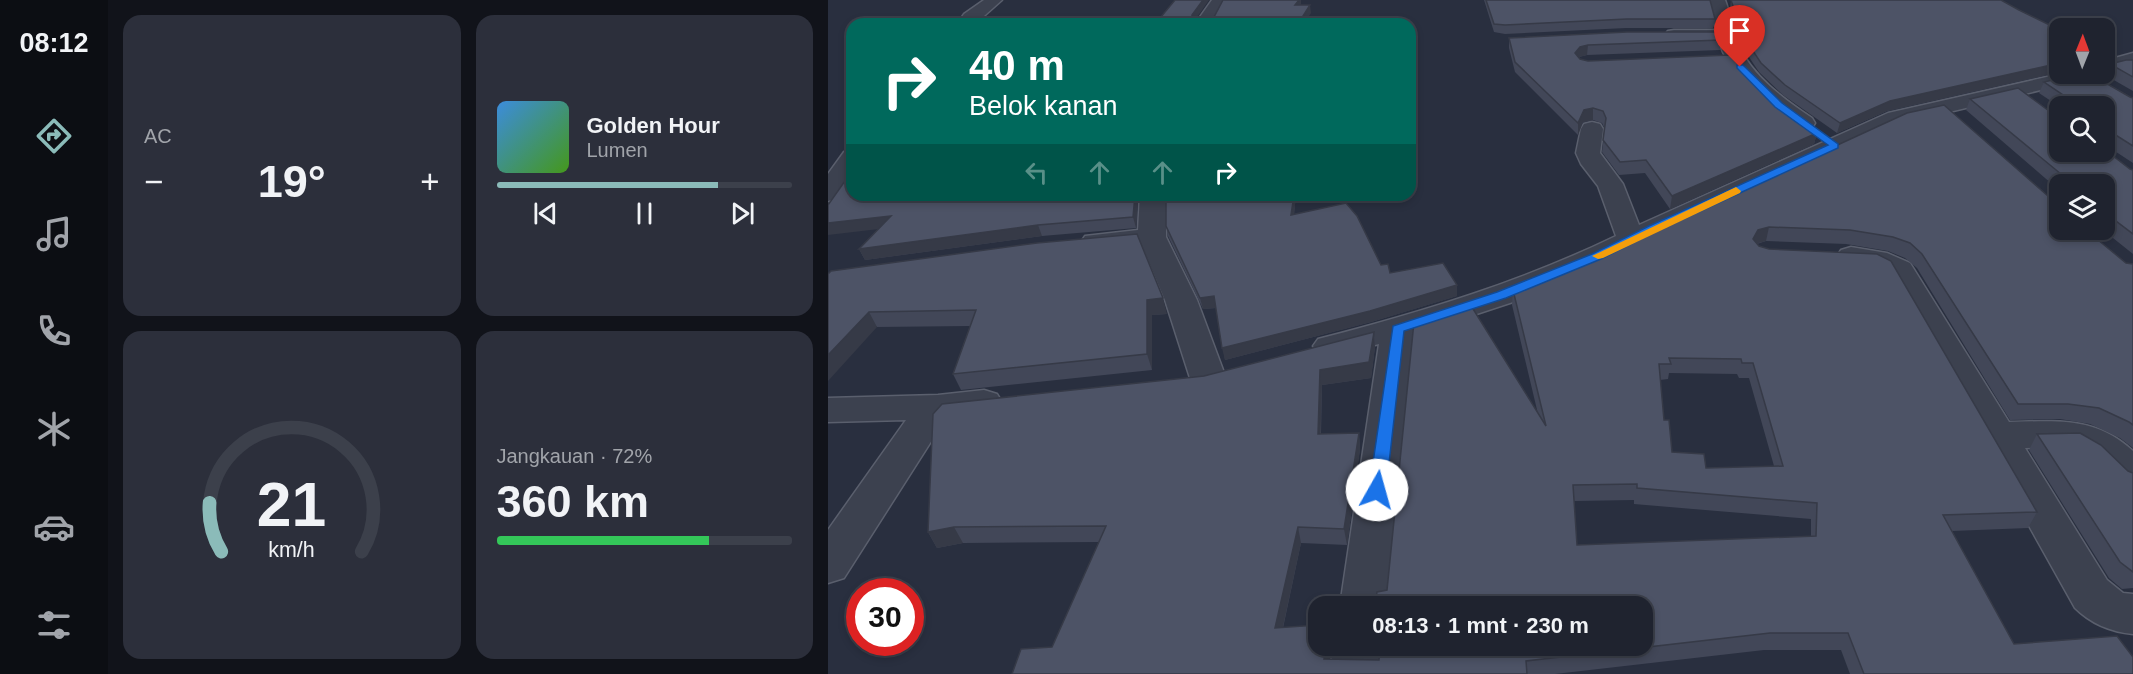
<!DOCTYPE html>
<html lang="id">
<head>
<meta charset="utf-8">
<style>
  :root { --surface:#1f232f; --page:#2c2f3b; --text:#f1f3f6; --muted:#a1a4aa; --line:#3c404b; --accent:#8bbbb9 }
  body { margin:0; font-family:Helvetica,sans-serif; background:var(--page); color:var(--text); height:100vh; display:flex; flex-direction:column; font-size:22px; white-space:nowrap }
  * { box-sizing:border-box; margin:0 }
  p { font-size:20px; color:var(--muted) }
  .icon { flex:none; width:33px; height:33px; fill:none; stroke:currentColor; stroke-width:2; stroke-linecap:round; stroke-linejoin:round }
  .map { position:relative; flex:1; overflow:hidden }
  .sheet { display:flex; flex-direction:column; gap:15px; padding:15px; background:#11131a; width:720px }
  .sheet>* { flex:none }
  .top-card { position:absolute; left:18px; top:18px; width:570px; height:183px; border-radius:18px; box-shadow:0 3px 9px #0003,0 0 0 2px var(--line); background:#00695c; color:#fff; overflow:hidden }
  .needle { width:39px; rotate:1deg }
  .tools { position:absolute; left:1221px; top:18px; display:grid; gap:12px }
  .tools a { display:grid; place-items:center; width:66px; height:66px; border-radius:12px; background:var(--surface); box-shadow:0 3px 9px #0003,0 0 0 2px var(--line); font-size:30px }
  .speed { position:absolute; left:18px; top:578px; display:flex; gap:12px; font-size:30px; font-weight:700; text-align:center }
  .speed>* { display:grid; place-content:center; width:78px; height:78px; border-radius:50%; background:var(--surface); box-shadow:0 3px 9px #0003,0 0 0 2px var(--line); line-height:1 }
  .speed .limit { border:9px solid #d22; background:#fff; color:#111 }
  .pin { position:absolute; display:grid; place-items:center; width:51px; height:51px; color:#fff; margin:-62px -26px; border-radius:50% 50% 50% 0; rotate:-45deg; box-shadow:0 0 6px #0007 }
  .pin .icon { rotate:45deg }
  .me { position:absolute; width:66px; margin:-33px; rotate:7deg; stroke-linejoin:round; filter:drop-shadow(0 0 4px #0008) }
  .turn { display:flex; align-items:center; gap:21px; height:126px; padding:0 24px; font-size:27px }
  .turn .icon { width:78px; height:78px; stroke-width:2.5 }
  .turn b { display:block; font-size:42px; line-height:51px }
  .lanes { display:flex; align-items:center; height:57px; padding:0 24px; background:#0003; justify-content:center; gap:30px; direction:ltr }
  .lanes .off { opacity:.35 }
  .big { font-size:45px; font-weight:600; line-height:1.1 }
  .sheet .widget { flex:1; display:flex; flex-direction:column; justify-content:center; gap:9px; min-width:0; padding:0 21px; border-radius:18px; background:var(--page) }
  .sheet .dial { align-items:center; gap:0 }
  .dial svg { height:156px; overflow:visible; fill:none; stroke:var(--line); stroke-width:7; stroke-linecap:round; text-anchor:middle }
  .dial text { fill:var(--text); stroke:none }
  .song { display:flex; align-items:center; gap:18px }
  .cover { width:72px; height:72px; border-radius:9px; background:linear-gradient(135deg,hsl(210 70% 55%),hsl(100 70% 35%)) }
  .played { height:6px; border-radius:3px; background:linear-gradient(90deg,var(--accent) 75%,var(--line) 75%) }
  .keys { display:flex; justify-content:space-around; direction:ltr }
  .heat { display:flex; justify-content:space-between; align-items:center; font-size:33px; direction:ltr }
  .charge { height:9px; border-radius:4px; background:linear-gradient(90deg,#34c759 72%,var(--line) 0) }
  .sheet .tiles { flex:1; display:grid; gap:15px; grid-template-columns:repeat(2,1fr) }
  .trip { position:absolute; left:480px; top:596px; width:345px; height:60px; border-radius:18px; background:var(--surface); box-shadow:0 3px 9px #0003,0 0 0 2px var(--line); font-weight:600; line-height:60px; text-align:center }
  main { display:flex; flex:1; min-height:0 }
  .tabs { display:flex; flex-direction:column; width:108px; justify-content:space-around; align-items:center; background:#0c0e13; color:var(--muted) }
  .tabs .icon { width:42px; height:42px }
  .tabs .selected { color:var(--accent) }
  .tabs b { font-size:27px; color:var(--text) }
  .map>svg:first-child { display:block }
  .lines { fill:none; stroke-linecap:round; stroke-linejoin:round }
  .minor-casing { stroke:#5a5f6d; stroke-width:3 }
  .minor { fill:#3c414f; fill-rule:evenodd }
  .wall { fill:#424758; fill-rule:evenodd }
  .shaded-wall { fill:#363a47 }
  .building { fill:#4d5366; stroke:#363a47; stroke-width:1.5; fill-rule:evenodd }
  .route { fill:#1a73e8; stroke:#114b97; stroke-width:1.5 }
  .slow { fill:#f59e0b }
</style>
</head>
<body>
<main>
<nav class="tabs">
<b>08:12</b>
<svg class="icon selected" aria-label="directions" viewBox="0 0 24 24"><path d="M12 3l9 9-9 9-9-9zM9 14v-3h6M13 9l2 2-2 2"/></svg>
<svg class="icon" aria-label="music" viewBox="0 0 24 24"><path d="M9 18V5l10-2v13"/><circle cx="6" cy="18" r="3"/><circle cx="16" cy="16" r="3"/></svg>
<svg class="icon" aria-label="phone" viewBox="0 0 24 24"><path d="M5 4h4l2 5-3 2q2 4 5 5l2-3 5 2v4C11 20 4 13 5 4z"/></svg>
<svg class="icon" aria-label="climate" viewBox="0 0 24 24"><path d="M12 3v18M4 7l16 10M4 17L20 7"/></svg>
<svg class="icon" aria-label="car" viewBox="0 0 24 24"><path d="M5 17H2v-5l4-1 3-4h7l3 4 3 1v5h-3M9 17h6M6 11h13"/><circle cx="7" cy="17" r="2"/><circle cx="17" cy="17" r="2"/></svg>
<svg class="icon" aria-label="filters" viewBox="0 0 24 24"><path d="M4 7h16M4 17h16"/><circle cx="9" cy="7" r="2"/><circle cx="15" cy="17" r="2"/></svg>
</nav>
<section class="sheet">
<div class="tiles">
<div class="widget"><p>AC</p>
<div class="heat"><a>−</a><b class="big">19°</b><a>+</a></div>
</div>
<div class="widget">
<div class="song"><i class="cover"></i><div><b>Golden Hour</b><p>Lumen</p></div></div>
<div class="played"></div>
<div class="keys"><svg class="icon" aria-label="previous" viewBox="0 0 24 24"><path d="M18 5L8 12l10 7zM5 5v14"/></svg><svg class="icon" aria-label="pause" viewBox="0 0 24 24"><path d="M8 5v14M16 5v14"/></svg><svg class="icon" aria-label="next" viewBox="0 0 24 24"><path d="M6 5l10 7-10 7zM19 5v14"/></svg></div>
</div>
<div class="widget dial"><svg viewBox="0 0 100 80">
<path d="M14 69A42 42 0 1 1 86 69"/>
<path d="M14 69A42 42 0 0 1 8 44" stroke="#8bbbb9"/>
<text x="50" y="56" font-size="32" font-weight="700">21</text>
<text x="50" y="72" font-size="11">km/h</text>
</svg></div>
<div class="widget"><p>Jangkauan · 72%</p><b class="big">360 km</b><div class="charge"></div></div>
</div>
</section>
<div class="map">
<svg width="1305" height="674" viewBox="0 0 1305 674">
  <rect width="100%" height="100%" fill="#292f3f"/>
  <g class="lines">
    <defs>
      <g id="minor">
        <polygon points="156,0 174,0 147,24 129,24 136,14"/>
        <polygon points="384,0 400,0 385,24 367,24"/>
        <path d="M881 0H897C903 15 903 31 910 45 925 77 956 99 984 118L987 123 984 128 976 130 968 128C937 105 903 78 890 40L840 39 837 35 840 31 846 30H888Z"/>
        <polygon points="1305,53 1305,65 1276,73 1276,61"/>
        <path d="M1232 74H1266L1263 78 1075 123 778 263 685 302 585 335 558 606H512L551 344 502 356 490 353 485 346 490 339C592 313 693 282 788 236L770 186 753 164 748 153 753 129 756 124 764 122 772 124 775 129 772 153 795 184 811 225 1060 113Z"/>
        <polygon points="24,150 24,176 9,198 0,201 0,174 16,152"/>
        <polygon points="312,195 338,195 338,237 369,300 398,378 392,386 380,389 368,386 362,378 337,300 314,246 267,250 257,248 253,242 257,236 310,230"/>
        <path d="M1023 247 1059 253 1082 263 1181 422C1229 421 1267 416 1305 451V491L1291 486 1265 459 1244 447 1197 448 1279 580 1295 593 1305 594V634C1283 632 1262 623 1247 608L1060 274 1045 267 1013 262 1009 256 1013 250Z"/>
        <polygon points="156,390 169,394 174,402 169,410 121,418 111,429 16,578 0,583 0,530 78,420 0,422 0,398 110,395"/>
        <polygon points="506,645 554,645 551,674 501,674"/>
      </g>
    </defs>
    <use href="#minor" class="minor-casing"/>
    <use href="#minor" class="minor"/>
  </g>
  <g class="wall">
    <polygon points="656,0 882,0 887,19 885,28 798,28 677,34 666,32"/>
    <polygon points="903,0 1191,10 1232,72 1059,111 1009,133 955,95 931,72 913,45 902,8"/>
    <polygon points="681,38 893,40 892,50 759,55 751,57 752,59 760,61 932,88 989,133 986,144 842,209 817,173 791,175 774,152 777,129 774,123 765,120 755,122 750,135 687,72 681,48"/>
    <polygon points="1305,60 1305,91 1277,75 1282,64"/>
    <polygon points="1216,82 1305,98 1305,163 1276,144 1276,106 1232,107 1211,93"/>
    <polygon points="1142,99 1228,116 1302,169 1305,170 1305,254 1275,230 1276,230 1276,184 1232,184 1232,191 1138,110"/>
    <path d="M1079 113 1232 230 1298 263 1305 264V448L1292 438 1262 424 1232 419 1182 420 1089 268 1077 258 1060 251 1018 244 938 241 929 244 1209 512 1200 528 1124 531 1186 644 1305 674H1022L1013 650H936L727 674H184L224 647 271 542 135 543 109 548 100 532 376 376 546 332 547 347 543 378 494 385 493 434 531 433 532 449 519 545 473 543 455 628 504 645 502 659 551 660 559 590 710 414 684 305 685 290 773 257V254ZM841 373 909 374 911 378H921L946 466 878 468 844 452 836 420 832 380 840 379ZM806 500V504L983 519V537L749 545 746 501Z"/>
    <polygon points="24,195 310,195 308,228 214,236 37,260 31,249 51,229"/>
    <polygon points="338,195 468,195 466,214 553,265 562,273 629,285 629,296 543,322 397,360 388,308 375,309 340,236 338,226"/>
    <polygon points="0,274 339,314 324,315 324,370 133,390 125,374 142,326 49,327"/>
    <polygon points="1209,434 1305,473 1305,588 1294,589 1281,578 1201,450"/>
  </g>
  <g class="shaded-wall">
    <polygon points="375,0 381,0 365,23 364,15"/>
    <polygon points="471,0 473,0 473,4 468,13 467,5"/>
    <polygon points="482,5 483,13 476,24 470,24"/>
    <polygon points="760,45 759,55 751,57 747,63 747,53 752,47"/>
    <polygon points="1232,63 1232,72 1059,111 1009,133 1012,123 1062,101"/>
    <polygon points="765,108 765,120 755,122 750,135 750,123 756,110"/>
    <polygon points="1280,132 1283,132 1276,144 1280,137"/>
    <polygon points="989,133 986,144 842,209 844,196"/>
    <polygon points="307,195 310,195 308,228 305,217"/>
    <polygon points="466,195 468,195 465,226 463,215"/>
    <polygon points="63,216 68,227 0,235 0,223"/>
    <polygon points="210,225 214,236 37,260 31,249"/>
    <polygon points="941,227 938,241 927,244 925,239 930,230"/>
    <polygon points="629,285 629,296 543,322 397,360 394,348"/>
    <polygon points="386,296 389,308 375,309 372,298"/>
    <polygon points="335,298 339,314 324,315 324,370 319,354 319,300"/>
    <polygon points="41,312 49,327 0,381 0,355"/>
    <polygon points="546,332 547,347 543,378 494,385 492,450 490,434 492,370"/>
    <polygon points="531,433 532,449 519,545 516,529"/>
    <polygon points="126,527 135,543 109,548 100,532"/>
    <polygon points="470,527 473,543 451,645 447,628"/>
    <polygon points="499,645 504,645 500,674 496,659"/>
  </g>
  <g class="building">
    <polygon points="347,0 375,0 364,15 364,18 386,17 395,0 471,0 467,5 482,5 470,24 327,24"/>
    <polygon points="658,0 882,0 887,19 799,19 677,25 666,24"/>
    <polygon points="903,0 1173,0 1191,10 1232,30 1232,63 1062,101 1012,123 957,85 933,63 915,36"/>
    <polygon points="799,32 890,32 893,40 760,45 752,47 747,53 752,59 760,61 902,55 932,88 989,133 844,196 818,160 792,162 775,140 778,118 775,111 765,108 756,110 750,123 687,62 681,38"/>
    <polygon points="1276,51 1278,52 1278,64 1276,64"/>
    <polygon points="1298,60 1305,60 1305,77 1282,64"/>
    <polygon points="1249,74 1262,74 1302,97 1305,98 1305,146 1283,132 1280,132 1280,137 1276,137 1276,106 1238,106 1238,97 1216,82"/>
    <polygon points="1190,88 1228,116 1232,116 1232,152 1276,152 1276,149 1302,169 1305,170 1305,234 1280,215 1276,215 1276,184 1239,184 1239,179 1142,99"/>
    <path d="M1116 105 1227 202 1232 203V230H1258L1298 263 1305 264V425L1301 422 1271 408 1240 404H1190L1094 254 1082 243 1065 237 1022 230 941 227 930 230 925 239 931 246 941 249 1049 254 1063 261 1209 512 1115 515 1186 644 1289 636 1305 657V674H1036L1020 633H942L698 661 699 674H184L193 649 224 647 278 526 126 527 100 532 105 414 114 404 376 376 546 332 541 362 492 370 490 434 531 433 516 529 470 527 447 628 490 625V645H499L496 659 551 660 552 645H814V606H547L549 592 559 590 586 322 642 304 718 426 685 290 764 257H774L773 254 1079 113ZM841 358 913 359 914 363H925L955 466 878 468 876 454 844 452 841 420H836L831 364H843ZM809 484V488L989 503 988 536 749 545 745 485Z"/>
    <polygon points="24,171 24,195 307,195 305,217 210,225 31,249 63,216 0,223 0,205"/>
    <polygon points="338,195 466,195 463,215 518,203 529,216 553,265 560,264 562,273 615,263 629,285 542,311 394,348 386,296 372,298 338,226"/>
    <polygon points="309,234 335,298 319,300 319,354 125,374 148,310 41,312 0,355 0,274 3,271 209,243"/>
    <polygon points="1252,433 1273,445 1300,471 1305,473 1305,572 1292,562 1209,434"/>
  </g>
  <polygon class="route" points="909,65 915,65 954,103 1010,144 1010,148 829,231 773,259 678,298 576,331 558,490 555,495 549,497 543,495 541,490 565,326 669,292 764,254 821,226 1000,145 947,107 909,68"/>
  <polygon class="slow" points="908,187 913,191 912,193 775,258 770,259 764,256"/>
</svg>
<div class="tools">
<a><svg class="needle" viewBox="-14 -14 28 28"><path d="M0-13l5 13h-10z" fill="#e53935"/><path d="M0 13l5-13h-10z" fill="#a1a4aa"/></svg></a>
<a><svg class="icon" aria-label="search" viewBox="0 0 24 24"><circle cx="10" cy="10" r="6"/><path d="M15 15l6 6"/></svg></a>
<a><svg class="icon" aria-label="layers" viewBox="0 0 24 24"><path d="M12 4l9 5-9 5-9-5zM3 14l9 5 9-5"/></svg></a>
</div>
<div class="speed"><div class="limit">30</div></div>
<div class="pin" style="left:912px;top:67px;background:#d93025"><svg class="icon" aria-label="arrive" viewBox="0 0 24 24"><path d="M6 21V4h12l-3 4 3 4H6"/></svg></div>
<svg class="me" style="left:549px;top:490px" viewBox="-20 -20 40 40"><circle r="19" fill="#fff"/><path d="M0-13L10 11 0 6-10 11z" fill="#1a73e8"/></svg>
<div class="trip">08:13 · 1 mnt · 230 m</div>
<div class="top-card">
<div class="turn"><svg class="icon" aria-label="right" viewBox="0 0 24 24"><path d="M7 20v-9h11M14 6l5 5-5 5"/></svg><div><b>40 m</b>Belok kanan</div></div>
<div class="lanes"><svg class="icon off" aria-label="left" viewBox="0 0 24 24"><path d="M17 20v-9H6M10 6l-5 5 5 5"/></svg><svg class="icon off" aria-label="ahead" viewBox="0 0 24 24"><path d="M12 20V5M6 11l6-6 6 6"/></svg><svg class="icon off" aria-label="ahead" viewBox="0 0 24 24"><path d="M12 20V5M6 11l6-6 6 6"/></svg><svg class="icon" aria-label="right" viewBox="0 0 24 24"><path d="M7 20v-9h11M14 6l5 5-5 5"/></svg></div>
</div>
</div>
</main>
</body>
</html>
